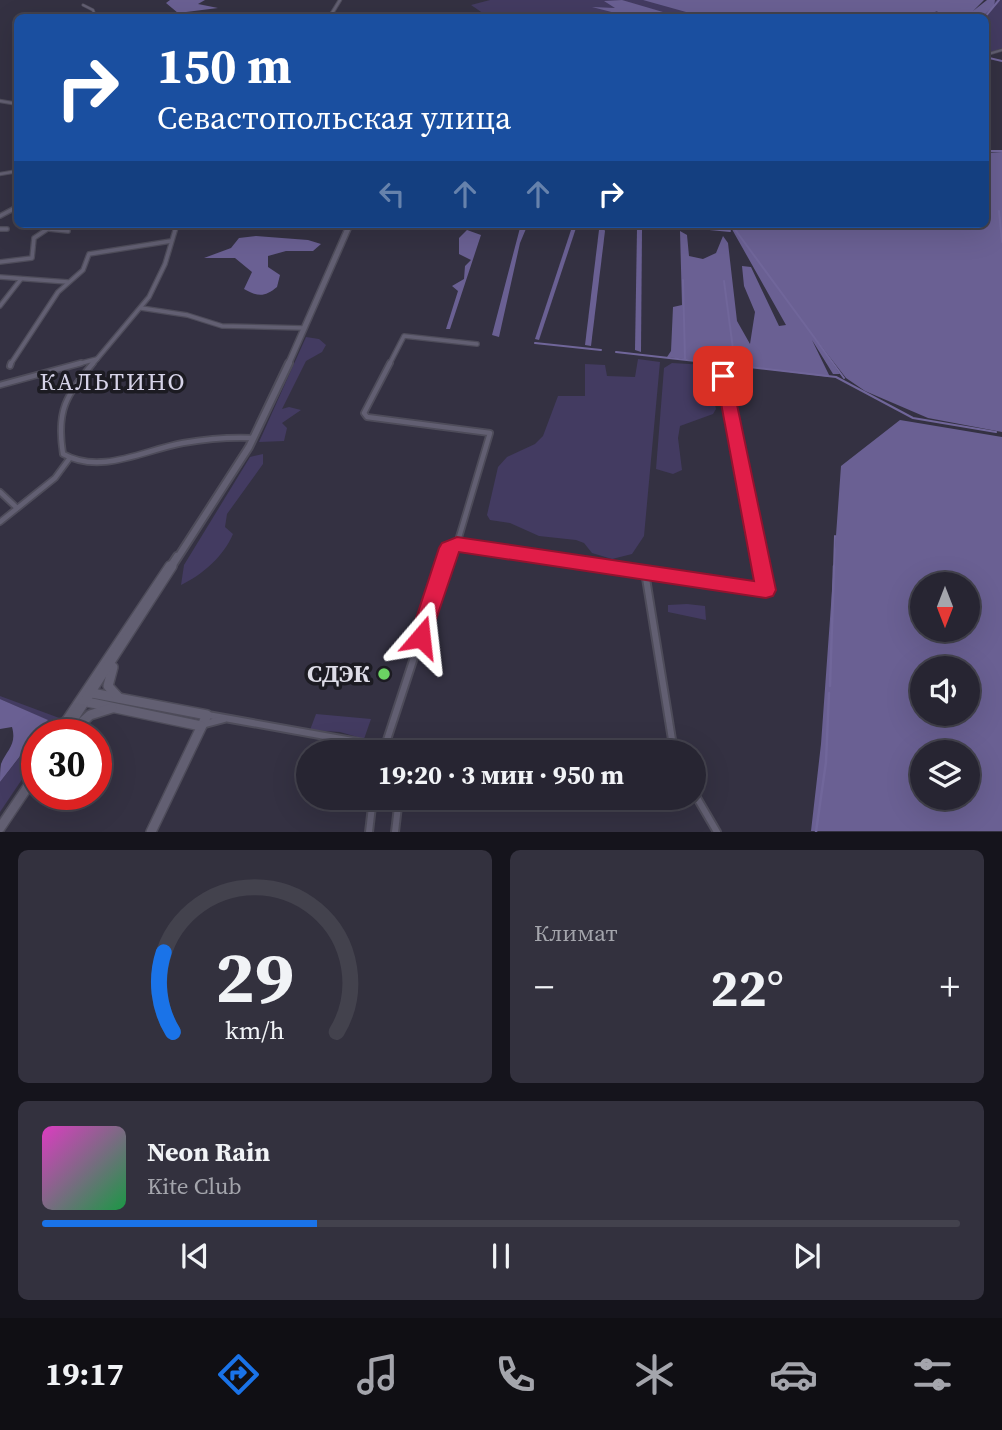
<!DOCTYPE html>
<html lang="ru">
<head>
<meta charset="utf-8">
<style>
  :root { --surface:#272532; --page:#33313e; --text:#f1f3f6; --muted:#a4a5ac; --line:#43424d; --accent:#1a73e8 }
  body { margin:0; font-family:"Source Serif 4",serif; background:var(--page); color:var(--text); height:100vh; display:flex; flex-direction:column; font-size:26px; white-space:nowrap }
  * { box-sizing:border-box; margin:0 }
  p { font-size:23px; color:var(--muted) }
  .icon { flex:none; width:38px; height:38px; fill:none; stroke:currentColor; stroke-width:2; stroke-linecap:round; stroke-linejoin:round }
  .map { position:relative; height:832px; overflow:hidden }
  .sheet { display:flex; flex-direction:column; gap:18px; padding:18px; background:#15141c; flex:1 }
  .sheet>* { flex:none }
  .banner { position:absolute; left:14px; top:14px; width:975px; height:214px; border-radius:10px; box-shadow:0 7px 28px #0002,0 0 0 2px var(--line); background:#1a4fa0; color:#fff; overflow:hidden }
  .needle { width:46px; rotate:180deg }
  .buttons { position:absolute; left:910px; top:572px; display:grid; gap:14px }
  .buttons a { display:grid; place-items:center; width:70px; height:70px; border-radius:50%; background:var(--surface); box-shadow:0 7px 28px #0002,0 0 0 2px var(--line); font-size:35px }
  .speed { position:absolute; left:21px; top:719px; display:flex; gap:14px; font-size:35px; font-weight:700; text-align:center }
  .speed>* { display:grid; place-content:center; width:91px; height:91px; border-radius:50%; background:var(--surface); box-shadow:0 7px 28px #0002,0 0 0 2px var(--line); line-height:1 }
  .speed .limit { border:10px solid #d22; background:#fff; color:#111 }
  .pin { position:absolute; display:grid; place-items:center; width:60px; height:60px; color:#fff; margin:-30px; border-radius:14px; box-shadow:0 4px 10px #0006 }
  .me { position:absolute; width:77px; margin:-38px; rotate:17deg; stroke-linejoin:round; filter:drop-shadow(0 0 5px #0008) }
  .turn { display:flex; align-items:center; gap:24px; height:147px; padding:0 28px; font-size:32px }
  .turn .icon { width:91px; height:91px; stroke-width:2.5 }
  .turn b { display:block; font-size:49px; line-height:60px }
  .lanes { display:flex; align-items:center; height:66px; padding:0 28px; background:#0003; justify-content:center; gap:35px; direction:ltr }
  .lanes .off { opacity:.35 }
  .big { font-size:52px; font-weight:700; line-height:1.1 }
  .sheet .tile { flex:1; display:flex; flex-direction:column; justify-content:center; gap:10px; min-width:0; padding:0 24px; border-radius:10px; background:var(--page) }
  .sheet .dial { align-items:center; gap:0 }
  .dial svg { height:182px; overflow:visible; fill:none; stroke:var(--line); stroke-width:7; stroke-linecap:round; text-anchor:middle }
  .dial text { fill:var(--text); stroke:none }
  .song { display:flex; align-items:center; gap:21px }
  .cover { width:84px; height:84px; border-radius:10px; background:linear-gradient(135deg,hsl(310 70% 55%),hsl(140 70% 35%)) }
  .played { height:7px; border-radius:4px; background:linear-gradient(90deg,var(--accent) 30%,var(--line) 30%) }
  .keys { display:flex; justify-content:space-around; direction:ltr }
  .heat { display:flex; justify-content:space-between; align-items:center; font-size:38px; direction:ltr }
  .sheet .tiles { flex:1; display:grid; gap:18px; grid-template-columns:1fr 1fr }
  .tile:last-child { grid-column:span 2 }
  .trip { position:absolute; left:296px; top:740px; width:410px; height:70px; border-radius:35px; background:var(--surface); box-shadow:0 7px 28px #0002,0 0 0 2px var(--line); font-weight:700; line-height:70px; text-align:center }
  .tabs { display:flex; height:112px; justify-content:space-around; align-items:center; background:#100f14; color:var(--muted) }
  .tabs .icon { width:49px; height:49px }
  .tabs .on { color:var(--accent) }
  .tabs b { font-size:32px; color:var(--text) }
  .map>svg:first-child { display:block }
  .green { fill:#433b61 }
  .forest { fill:#6a6093; fill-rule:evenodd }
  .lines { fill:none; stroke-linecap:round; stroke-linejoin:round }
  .stream-far1 { stroke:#70669a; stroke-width:2 }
  .stream { stroke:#70669a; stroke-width:2.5 }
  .minor-far4-casing { stroke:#4e4c5a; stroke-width:3.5 }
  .minor-far3-casing { stroke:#4e4c5a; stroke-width:4.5 }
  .minor-far2-casing { stroke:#4e4c5a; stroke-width:6 }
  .minor-far1-casing { stroke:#4e4c5a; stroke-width:8 }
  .minor-casing { stroke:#4e4c5a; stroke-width:10 }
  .tertiary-casing { stroke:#4e4c5a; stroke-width:12 }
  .secondary-far3-casing { stroke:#4e4c5a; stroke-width:4.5 }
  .secondary-far2-casing { stroke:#4e4c5a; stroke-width:8 }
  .secondary-far1-casing { stroke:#4e4c5a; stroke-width:10 }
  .secondary-casing { stroke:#4e4c5a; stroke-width:12 }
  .minor-far4 { stroke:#625f72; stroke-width:2 }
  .minor-far3 { stroke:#625f72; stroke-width:2.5 }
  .minor-far2 { stroke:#625f72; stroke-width:3.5 }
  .minor-far1 { stroke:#625f72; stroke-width:4.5 }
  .minor { stroke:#625f72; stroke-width:6 }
  .tertiary { stroke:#625f72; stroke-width:9 }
  .secondary-far3 { stroke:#625f72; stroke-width:2.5 }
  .secondary-far2 { stroke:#625f72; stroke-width:5 }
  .secondary-far1 { stroke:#625f72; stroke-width:6 }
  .secondary { stroke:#625f72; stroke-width:9 }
  .route { fill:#e11d48; stroke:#92132f; stroke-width:2 }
  .poi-dot { fill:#6bd363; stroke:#1c1b22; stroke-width:2.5 }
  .labels { text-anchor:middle; stroke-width:7; stroke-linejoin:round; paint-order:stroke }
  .quarter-label { font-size:24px; letter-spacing:2px; fill:#d6d3e8; stroke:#1c1b22 }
  .near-poi-label { font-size:24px; font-weight:bold; fill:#dddce7; stroke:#1c1b22; text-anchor:end }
</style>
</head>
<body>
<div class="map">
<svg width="1002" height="832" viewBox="0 0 1002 832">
  <rect width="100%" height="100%" fill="#343142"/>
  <g class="green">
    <polygon points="490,0 977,0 897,18 490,18 471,5"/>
    <path d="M996 0H1002V48L987 54 985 18H919C942 17 959 13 982 17Z"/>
    <polygon points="306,337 319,339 326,345 322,352 306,361 282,409 289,407 301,410 282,423 287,428 284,441 259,442"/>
    <polygon points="638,359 660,362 644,536 632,554 612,559 592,553 584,543 576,540 539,536 510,523 490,520 487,515 498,467 507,457 535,444 543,436 558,396 585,396 585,364 605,365 607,376 635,377"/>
    <polygon points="672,363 706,365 716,409 713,414 680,426 678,438 682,470 673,474 656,469 664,368"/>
    <path d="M263 454V464L227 514 225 527 233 534C224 556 202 575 181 585L184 565 250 457Z"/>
    <polygon points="687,604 705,606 706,620 668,612 668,605"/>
    <polygon points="0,696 62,719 51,735 37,735 47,720 0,699"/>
    <polygon points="316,714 371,719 364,739 340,732 310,730"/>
    <polygon points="37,735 37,757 0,812 0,782"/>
  </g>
  <g class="forest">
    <polygon points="170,0 205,0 198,4 218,8 178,13 166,3"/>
    <polygon points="622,0 680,17 631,17 592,7 615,8 604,1"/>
    <polygon points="643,0 984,0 973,11 987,0 995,0 994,6 982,17 958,13 927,17 938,11 919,17 704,17"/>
    <polygon points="1002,152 1002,432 928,418 865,391 846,378 815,338 840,374 833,374 812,340 830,377 667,357 671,351 673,307 682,305 680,231 687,235 689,256 703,259 716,253 723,236 728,243 737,321 750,344 755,312 744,286 742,266 751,267 779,326 786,325 729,224 985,224 985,153"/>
    <polygon points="521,224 528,224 520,243 499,337 492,335"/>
    <polygon points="573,224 577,225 539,340 535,339"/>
    <polygon points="603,227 605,231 591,346 585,345 599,230"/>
    <polygon points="637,229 642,230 641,352 635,350"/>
    <polygon points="467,230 481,235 450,329 446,329 458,291 452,286 464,279 465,266 471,260 459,254 459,238"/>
    <path d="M256 236 308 240 321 244 313 251H286L268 256V267L280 275 277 287C265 297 258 297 244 289L252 272 235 258H204L231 248 239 238Z"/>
    <path d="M900 420 1002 437V831H811L821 744 841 466ZM922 584H968V630H922ZM922 668H968V714H922ZM922 752H968V798H922Z"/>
    <path d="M0 699 48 720 0 782C0 777 0 769 1 764 7 749 17 745 12 727L0 729Z"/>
  </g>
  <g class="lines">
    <g class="stream-far1">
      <polyline points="931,18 947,14 979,18"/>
      <polyline points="984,18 999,0"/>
      <polyline points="985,57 1002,61"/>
      <polyline points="985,151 1002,151"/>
      <polyline points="999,211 1002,242"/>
      <polyline points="658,224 730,231"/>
      <polyline points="731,224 844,378"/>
      <polyline points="683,280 685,359"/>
      <polyline points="724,281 735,364"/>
      <polyline points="535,343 601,350"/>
      <polyline points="616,352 836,377 913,418 996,432"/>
      <polyline points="834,568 835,536"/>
    </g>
    <g class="stream">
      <polyline points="830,686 834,566"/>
      <polyline points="816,832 826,762 829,693"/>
    </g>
    <defs>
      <g id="minor-far4">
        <polyline points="83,5 93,10 96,18"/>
        <polyline points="985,55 1002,50"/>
      </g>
      <g id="minor-far3">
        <polyline points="0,101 18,104"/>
        <polyline points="0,174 18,171"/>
        <polyline points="12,210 18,207"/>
      </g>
      <g id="minor-far2">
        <polyline points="0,216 15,208"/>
        <polyline points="0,229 7,229"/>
        <polyline points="49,229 68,231"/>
        <polyline points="0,262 32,258 34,238 55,224"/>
        <polyline points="0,277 68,282"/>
        <polyline points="0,306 21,279"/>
        <polyline points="141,308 187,315 222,326 304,328"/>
        <polyline points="10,365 58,292 83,270 89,254 171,241"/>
        <polyline points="74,365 97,359"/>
        <polyline points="92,365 149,297 165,264 177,224"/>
        <polyline points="389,365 404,336 477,344"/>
      </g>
      <g id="minor-far1">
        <path d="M93 363C66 396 56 410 63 454 101 475 144 450 183 443 206 439 230 437 253 438"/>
        <polyline points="390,363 364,413 367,417 490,433 457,544"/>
        <polyline points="10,366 11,363"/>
        <polyline points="724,372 762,568"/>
        <polyline points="0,385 81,363"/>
        <polyline points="0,492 17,508"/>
        <polyline points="0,522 55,478 69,459"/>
        <polyline points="443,568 452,545 610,568"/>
      </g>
      <g id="minor">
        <polyline points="597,566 766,590 761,566"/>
        <polyline points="645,572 674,752"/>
        <polyline points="208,715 386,747 673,752"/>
        <polyline points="205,724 224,719"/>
        <polyline points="383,752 444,566"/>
        <polyline points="693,791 717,832"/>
        <polyline points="369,832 373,798"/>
        <polyline points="395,832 399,798"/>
      </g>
      <g id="tertiary">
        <polyline points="92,693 207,715 151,832"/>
        <polyline points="87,702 201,726"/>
      </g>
      <polyline id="secondary-far3" points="329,18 340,0"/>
      <polyline id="secondary-far2" points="288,365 350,224"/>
      <g id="secondary-far1">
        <polyline points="169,568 177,556"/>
        <polyline points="171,568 249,447 289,363"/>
      </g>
      <g id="secondary">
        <polyline points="113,667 108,686 119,698"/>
        <polyline points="57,735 170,566"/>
        <polyline points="63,735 172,566"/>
        <polyline points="68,735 90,715 112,708"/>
        <polyline points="0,828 37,773"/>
      </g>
    </defs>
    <use href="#minor-far4" class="minor-far4-casing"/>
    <use href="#minor-far3" class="minor-far3-casing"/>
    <use href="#minor-far2" class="minor-far2-casing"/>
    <use href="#minor-far1" class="minor-far1-casing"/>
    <use href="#minor" class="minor-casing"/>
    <use href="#tertiary" class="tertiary-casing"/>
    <use href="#secondary-far3" class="secondary-far3-casing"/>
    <use href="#secondary-far2" class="secondary-far2-casing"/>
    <use href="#secondary-far1" class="secondary-far1-casing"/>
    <use href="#secondary" class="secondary-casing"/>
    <use href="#minor-far4" class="minor-far4"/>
    <use href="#minor-far3" class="minor-far3"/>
    <use href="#minor-far2" class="minor-far2"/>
    <use href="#minor-far1" class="minor-far1"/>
    <use href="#minor" class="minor"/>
    <use href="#tertiary" class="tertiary"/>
    <use href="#secondary-far3" class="secondary-far3"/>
    <use href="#secondary-far2" class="secondary-far2"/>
    <use href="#secondary-far1" class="secondary-far1"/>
    <use href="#secondary" class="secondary"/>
  </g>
  <polygon class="route" points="723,371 731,376 776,590 773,596 766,598 459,552 428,643 421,646 413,643 410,637 439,548 442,543 457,537 754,581 716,376"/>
  <circle class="poi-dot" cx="384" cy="674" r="7"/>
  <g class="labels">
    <g class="quarter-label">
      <text x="113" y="390">КАЛЬТИНО</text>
    </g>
    <g class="near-poi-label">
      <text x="370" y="682">СДЭК</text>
    </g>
  </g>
</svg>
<div class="buttons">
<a><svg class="needle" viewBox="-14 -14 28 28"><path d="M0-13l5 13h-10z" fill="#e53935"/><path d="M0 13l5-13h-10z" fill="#a4a5ac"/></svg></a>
<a><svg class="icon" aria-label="sound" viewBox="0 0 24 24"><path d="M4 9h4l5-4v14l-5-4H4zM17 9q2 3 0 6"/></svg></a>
<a><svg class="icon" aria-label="layers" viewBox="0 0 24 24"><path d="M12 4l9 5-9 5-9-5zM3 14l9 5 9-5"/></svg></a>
</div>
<div class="speed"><div class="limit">30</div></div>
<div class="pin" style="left:723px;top:376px;background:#d93025"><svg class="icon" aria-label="arrive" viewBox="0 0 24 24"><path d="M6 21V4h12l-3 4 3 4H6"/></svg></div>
<svg class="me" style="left:421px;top:637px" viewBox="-20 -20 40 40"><path d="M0-17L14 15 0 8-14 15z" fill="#e11d48" stroke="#fff" stroke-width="4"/></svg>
<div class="trip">19:20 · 3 мин · 950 m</div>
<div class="banner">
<div class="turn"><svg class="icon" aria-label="right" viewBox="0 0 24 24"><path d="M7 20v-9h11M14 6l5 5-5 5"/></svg><div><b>150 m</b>Севастопольская улица</div></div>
<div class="lanes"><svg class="icon off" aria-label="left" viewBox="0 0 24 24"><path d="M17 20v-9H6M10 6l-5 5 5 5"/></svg><svg class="icon off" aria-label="ahead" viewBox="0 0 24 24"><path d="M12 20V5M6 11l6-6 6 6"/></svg><svg class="icon off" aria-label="ahead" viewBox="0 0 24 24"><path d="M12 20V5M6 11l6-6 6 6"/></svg><svg class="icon" aria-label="right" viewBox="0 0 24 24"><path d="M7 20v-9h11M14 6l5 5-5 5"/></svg></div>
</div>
</div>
<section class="sheet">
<div class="tiles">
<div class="tile dial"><svg viewBox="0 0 100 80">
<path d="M14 69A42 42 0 1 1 86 69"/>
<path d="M14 69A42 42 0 0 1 10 34" stroke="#1a73e8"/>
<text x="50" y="56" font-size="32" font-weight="700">29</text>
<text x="50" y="72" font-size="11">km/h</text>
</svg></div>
<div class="tile"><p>Климат</p>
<div class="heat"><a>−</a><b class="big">22°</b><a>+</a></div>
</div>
<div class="tile">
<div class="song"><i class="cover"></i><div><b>Neon Rain</b><p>Kite Club</p></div></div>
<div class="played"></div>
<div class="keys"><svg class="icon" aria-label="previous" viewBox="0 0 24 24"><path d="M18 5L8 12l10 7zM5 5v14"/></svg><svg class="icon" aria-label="pause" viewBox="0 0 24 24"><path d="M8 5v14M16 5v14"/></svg><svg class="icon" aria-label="next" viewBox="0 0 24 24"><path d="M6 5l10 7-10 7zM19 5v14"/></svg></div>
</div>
</div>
</section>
<nav class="tabs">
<b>19:17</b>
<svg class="icon on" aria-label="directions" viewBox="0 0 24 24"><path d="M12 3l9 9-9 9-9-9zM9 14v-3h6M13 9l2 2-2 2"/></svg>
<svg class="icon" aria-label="music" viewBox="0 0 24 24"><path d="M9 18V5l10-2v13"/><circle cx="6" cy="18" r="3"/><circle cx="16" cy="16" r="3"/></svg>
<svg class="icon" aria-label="phone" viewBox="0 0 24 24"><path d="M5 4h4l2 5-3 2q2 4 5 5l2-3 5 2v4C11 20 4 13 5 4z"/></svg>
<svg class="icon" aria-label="climate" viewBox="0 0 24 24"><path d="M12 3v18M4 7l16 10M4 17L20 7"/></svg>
<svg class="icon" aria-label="car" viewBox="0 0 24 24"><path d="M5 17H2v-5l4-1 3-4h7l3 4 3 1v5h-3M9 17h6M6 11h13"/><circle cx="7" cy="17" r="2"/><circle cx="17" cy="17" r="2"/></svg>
<svg class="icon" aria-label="filters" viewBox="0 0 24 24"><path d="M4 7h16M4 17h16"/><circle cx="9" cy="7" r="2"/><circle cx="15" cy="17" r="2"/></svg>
</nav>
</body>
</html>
